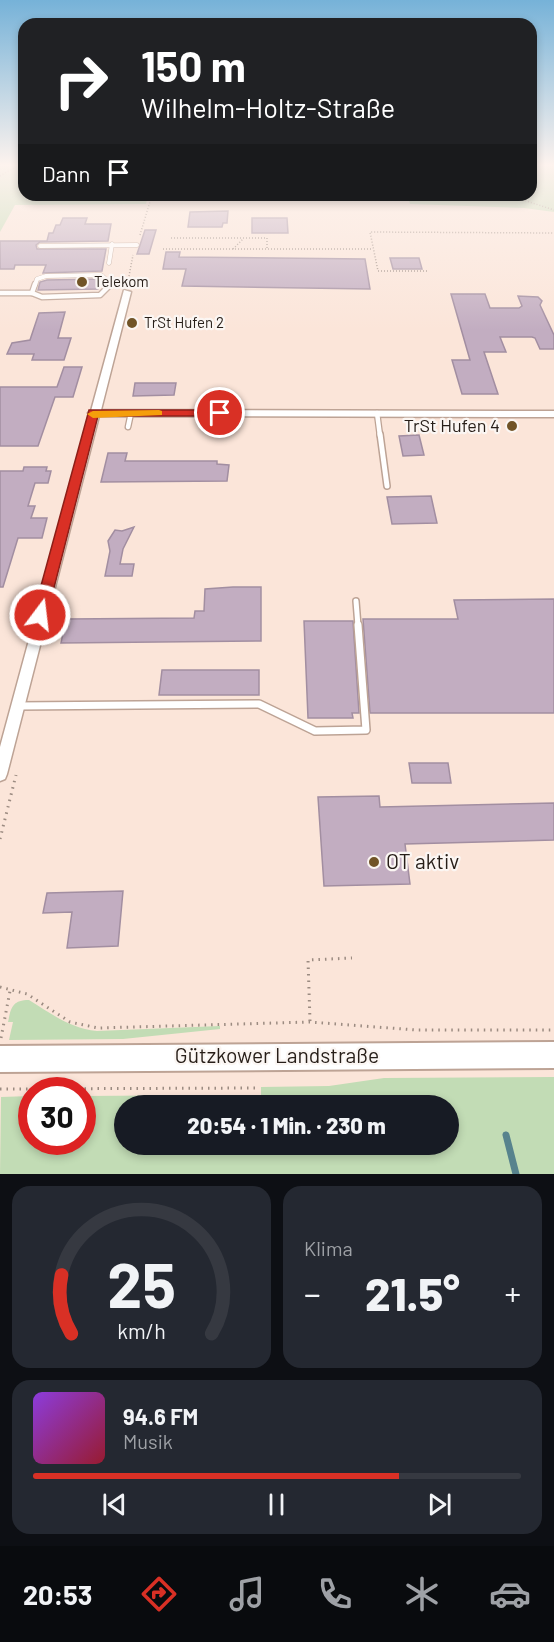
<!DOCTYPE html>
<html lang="de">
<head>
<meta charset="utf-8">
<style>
  :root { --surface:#171b24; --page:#242831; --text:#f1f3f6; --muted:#9ea1a6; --line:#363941; --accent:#d93025 }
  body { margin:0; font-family:Barlow,sans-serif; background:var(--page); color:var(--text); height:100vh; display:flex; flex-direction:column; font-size:22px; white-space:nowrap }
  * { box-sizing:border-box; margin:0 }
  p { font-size:20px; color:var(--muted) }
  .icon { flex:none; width:33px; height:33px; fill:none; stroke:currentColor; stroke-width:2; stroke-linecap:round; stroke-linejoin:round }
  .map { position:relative; height:1174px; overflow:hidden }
  .details { display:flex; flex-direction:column; gap:12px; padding:12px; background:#0d0f14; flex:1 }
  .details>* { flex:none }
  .top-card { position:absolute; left:18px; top:18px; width:519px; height:183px; border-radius:18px; box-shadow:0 3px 9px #0003; background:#202124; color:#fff; overflow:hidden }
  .speed { position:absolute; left:18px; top:1077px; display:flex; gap:12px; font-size:30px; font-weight:700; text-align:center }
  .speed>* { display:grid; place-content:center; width:78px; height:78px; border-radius:50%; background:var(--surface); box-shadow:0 3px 9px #0003; line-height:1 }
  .speed .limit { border:9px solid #d22; background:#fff; color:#111 }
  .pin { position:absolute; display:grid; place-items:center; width:51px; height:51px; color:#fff; margin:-26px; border:3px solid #fff; border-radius:50%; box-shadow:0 2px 6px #0007 }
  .me { position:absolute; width:66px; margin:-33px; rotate:15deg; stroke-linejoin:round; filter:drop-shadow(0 0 4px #0008) }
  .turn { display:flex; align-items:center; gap:21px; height:126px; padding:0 24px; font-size:27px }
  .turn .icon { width:78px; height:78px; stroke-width:2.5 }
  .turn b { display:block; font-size:42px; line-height:51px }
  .then { display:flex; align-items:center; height:57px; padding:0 24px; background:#0003; gap:12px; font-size:22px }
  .big { font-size:45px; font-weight:800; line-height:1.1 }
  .details .tile { flex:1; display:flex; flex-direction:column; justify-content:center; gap:9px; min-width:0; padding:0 21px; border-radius:18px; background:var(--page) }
  .details .dial { align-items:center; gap:0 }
  .dial svg { height:156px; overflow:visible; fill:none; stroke:var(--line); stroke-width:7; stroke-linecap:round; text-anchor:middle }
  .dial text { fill:var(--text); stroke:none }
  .song { display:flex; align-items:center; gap:18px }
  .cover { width:72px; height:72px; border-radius:9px; background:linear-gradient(135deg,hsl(270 70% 55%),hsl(350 70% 35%)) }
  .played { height:6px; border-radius:3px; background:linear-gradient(90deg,var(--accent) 75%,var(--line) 75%) }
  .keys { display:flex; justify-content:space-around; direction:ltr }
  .heat { display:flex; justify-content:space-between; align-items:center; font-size:33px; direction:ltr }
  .details .tiles { flex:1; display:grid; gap:12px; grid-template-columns:1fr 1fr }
  .tile:last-child { grid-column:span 2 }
  .trip { position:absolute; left:114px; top:1095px; width:345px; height:60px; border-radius:30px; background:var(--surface); box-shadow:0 3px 9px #0003; font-weight:800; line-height:60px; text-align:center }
  .menu { display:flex; height:96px; justify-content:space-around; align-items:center; background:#090b0e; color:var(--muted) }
  .menu .icon { width:42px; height:42px }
  .menu .current { color:var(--accent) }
  .menu b { font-size:27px; color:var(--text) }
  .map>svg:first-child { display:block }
  .green { fill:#c2dcb5; fill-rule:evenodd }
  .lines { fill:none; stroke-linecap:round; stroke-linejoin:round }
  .stream { stroke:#57838d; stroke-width:7 }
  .building { fill:#c2adc1; stroke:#a28ea1; stroke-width:1.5 }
  .service-far3-casing { stroke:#bda395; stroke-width:5 }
  .service-far2-casing { stroke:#bda395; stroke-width:7 }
  .service-far1-casing { stroke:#bda395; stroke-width:8 }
  .service-casing { stroke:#bda395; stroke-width:10 }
  .minor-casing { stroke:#bda395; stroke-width:3 }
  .secondary-casing { stroke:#bda395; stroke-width:4 }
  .path-far1 { stroke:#9b8b81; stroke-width:1.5; stroke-dasharray:1 2; stroke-linecap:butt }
  .path { stroke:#9b8b81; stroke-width:3; stroke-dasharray:1.5 5; stroke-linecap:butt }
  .service-far3 { stroke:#fff; stroke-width:4 }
  .service-far2 { stroke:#fff; stroke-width:4.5 }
  .service-far1 { stroke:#fff; stroke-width:5 }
  .service { stroke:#fff; stroke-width:7 }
  .minor { fill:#fff; fill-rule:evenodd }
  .secondary { fill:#fff; fill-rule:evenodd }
  .route { fill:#d93025; stroke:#8d1f18; stroke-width:1.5 }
  .slow { fill:#f59e0b }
  .poi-dot { fill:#715427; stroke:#fbf6f3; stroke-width:2 }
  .labels { text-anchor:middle; stroke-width:4.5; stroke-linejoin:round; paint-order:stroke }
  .far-poi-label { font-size:15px; fill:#271e18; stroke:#fbf6f3; text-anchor:start }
  .poi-label { font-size:18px; fill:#271e18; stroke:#fbf6f3; text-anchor:end }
  .near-poi-label { font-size:21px; fill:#271e18; stroke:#fbf6f3; text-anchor:start }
  .near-street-label { font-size:21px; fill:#271e18; stroke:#fbf6f3 }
</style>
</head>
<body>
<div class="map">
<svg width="554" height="1174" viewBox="0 0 554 1174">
  <rect width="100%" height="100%" fill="#fbe5d9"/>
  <g class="green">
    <polygon points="0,166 24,166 24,195 148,195 146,204 15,205 0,232"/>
    <polygon points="531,166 554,166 554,212 524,208 410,204 407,195 531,195"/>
    <path d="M29 1000C52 1014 69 1028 97 1031L220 1026V1029L123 1039 9 1040 13 1022H8C11 1008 12 1000 29 1000Z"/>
    <path d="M554 1077V1174H0L1 1097 31 1096 32 1142H82L83 1096 221 1095V1100L261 1098V1087L329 1086 384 1078ZM124 1106H448V1144H124Z"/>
  </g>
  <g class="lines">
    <polyline class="stream" points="506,1135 516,1174"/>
  </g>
  <g class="building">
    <polygon points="228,211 227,223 223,223 222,227 188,227 190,212"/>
    <polygon points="63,218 87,218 85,224 111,224 108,241 40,242 36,245 37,249 106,249 102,271 43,273 46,265 15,265 14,269 0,269 0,241 47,241 49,233 53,233 56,225 60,225"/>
    <polygon points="252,218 287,218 288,233 252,233"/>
    <polygon points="145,230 156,230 149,254 137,254"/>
    <polygon points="166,252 180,252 179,257 365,259 370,289 182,286 186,269 163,269"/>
    <polygon points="390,258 419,258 422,269 393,269"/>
    <polygon points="99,279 98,289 38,290 40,282 47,280"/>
    <polygon points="451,294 485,294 490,308 519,308 522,306 518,296 538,297 542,301 540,305 554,335 554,349 540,349 535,338 532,337 500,337 506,352 484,352 498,394 462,394 452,360 470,360"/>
    <polygon points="65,312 58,338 71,338 64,360 32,360 34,354 7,354 12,343 30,340 39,313"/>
    <polygon points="64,367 82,367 73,397 55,397 38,446 0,446 0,387 57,387"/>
    <polygon points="135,383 176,383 174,395 133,396"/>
    <polygon points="419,435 424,455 403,456 399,436"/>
    <polygon points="108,453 127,453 125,461 217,461 217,464 229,465 227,481 101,482"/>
    <polygon points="24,467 47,467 46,471 51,471 48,483 35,483 28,506 35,506 31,518 47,518 42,538 18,538 3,587 0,587 0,471 23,471"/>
    <polygon points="431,496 437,523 392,524 387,497"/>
    <polygon points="134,527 123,549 120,564 134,564 132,576 105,576 110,551 108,541 115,530 122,531"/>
    <polygon points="233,587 261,587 261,641 61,643 66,619 194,618 195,611 204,611 205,589"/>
    <polygon points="554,599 554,713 370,713 363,619 458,619 454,600"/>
    <polygon points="304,621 353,621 359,713 352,713 353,718 308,718"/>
    <polygon points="162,670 259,670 259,695 159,695"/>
    <polygon points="409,763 448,763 451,783 412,783"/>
    <polygon points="379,796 380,807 554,803 554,840 405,844 410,884 324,886 318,797"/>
    <polygon points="123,891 118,946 67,948 72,912 43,913 47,893"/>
  </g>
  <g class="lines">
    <defs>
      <g id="service-far3">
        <polyline points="40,246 137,245"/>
        <polyline points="109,263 112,244"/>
        <polyline points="111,284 128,284"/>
        <polyline points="35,285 37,279 46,276 101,275 111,284"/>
      </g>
      <g id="service-far2">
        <polyline points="35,284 32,293 42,297 100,295 111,284"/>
        <polyline points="111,284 128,284"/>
        <polyline points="0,293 32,293"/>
        <polyline points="377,413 380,436"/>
        <polyline points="128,427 131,413"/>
      </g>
      <g id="service-far1">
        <polyline points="380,434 387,486"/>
        <polyline points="356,601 358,626"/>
      </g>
      <polyline id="service" points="18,706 259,704 315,731 366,730 358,625"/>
      <polygon id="minor" points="124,290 131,292 101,410 554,411 554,417 99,416 7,774 5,779 0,781 0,747 90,415 88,413 91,411"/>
      <polygon id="secondary" points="554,1042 554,1068 0,1072 0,1046"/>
    </defs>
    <use href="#service-far3" class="service-far3-casing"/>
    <use href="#service-far2" class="service-far2-casing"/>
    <use href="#service-far1" class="service-far1-casing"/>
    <use href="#service" class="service-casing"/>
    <use href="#minor" class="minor-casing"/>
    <use href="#secondary" class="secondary-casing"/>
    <g class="path-far1">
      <polyline points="0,176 17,166"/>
      <polyline points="508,195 554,210"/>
      <polyline points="140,235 152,195"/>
      <polyline points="171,238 267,238 267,249"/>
      <polyline points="163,249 373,249"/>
      <polyline points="233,249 243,239"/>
      <polyline points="427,271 378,271 370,232 554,233"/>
      <polyline points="129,276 133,255"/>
    </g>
    <g class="path">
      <polyline points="0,839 16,775"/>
      <polyline points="0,987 27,994 70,1022 98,1028 310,1022 416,1030 554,1030"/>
      <polyline points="310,1021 308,960 352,958"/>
      <polyline points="1,1038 10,991"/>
      <polyline points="0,1089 257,1088"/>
    </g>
    <use href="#service-far3" class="service-far3"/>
    <use href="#service-far2" class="service-far2"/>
    <use href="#service-far1" class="service-far1"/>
    <use href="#service" class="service"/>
    <use href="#minor" class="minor"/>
    <use href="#secondary" class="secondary"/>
  </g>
  <linearGradient id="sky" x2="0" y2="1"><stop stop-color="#76b2d8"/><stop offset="0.5" stop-color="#fdf3ee"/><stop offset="1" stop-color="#fdf3ee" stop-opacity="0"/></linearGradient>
  <rect width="554" height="330" fill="url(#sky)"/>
  <polygon class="route" points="89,410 220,410 226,413 220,416 98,416 47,615 40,621 33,615"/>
  <polygon class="slow" points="159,410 162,411 162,415 93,418 87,414 93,411"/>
  <g class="poi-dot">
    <circle cx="82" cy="282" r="6"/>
    <circle cx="132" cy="323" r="6"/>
    <circle cx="512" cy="426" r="6"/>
    <circle cx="374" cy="862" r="6"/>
  </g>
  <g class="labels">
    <g class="far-poi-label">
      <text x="94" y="287">Telekom</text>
      <text x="144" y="328">TrSt Hufen 2</text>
    </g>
    <g class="poi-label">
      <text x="500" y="432">TrSt Hufen 4</text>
    </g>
    <g class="near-poi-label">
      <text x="386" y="869">OT aktiv</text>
    </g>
    <g class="near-street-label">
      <text x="277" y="1063">Gützkower Landstraße</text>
    </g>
  </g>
</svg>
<div class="speed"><div class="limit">30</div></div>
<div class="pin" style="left:220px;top:413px;background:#d93025"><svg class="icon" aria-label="arrive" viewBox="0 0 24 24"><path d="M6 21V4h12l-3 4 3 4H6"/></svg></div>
<svg class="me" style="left:40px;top:615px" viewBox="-20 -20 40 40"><circle r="17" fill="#d93025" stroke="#fff" stroke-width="3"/><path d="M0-11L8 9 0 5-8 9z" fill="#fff"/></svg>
<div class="trip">20:54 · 1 Min. · 230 m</div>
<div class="top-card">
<div class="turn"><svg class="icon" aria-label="right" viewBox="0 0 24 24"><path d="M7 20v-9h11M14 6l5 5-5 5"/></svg><div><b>150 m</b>Wilhelm-Holtz-Straße</div></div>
<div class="then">Dann<svg class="icon" aria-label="arrive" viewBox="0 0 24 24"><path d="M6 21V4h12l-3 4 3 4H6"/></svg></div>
</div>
</div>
<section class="details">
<div class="tiles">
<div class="tile dial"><svg viewBox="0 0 100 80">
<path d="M14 69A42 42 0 1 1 86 69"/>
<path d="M14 69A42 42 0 0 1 9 39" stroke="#d93025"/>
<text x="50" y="56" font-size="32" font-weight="700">25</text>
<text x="50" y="72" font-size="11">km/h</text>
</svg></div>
<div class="tile"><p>Klima</p>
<div class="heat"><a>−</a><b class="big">21.5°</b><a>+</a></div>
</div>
<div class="tile">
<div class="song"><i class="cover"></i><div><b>94.6 FM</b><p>Musik</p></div></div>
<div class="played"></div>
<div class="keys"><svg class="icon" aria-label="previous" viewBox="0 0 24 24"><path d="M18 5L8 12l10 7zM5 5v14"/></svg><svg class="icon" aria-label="pause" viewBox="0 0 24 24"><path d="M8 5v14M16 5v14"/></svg><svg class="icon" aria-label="next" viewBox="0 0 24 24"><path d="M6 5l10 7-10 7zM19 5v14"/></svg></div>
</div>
</div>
</section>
<nav class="menu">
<b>20:53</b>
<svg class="icon current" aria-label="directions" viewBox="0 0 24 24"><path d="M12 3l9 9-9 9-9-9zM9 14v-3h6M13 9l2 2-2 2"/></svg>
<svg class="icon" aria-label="music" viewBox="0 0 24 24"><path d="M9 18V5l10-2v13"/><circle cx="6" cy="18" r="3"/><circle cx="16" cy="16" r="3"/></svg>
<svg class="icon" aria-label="phone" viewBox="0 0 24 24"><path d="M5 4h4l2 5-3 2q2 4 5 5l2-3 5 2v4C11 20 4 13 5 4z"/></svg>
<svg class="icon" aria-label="climate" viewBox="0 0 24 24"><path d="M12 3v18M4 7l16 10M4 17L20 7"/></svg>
<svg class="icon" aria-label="car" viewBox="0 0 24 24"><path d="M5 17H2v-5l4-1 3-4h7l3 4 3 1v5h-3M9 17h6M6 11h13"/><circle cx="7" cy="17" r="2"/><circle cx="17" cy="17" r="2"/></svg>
</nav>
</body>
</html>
